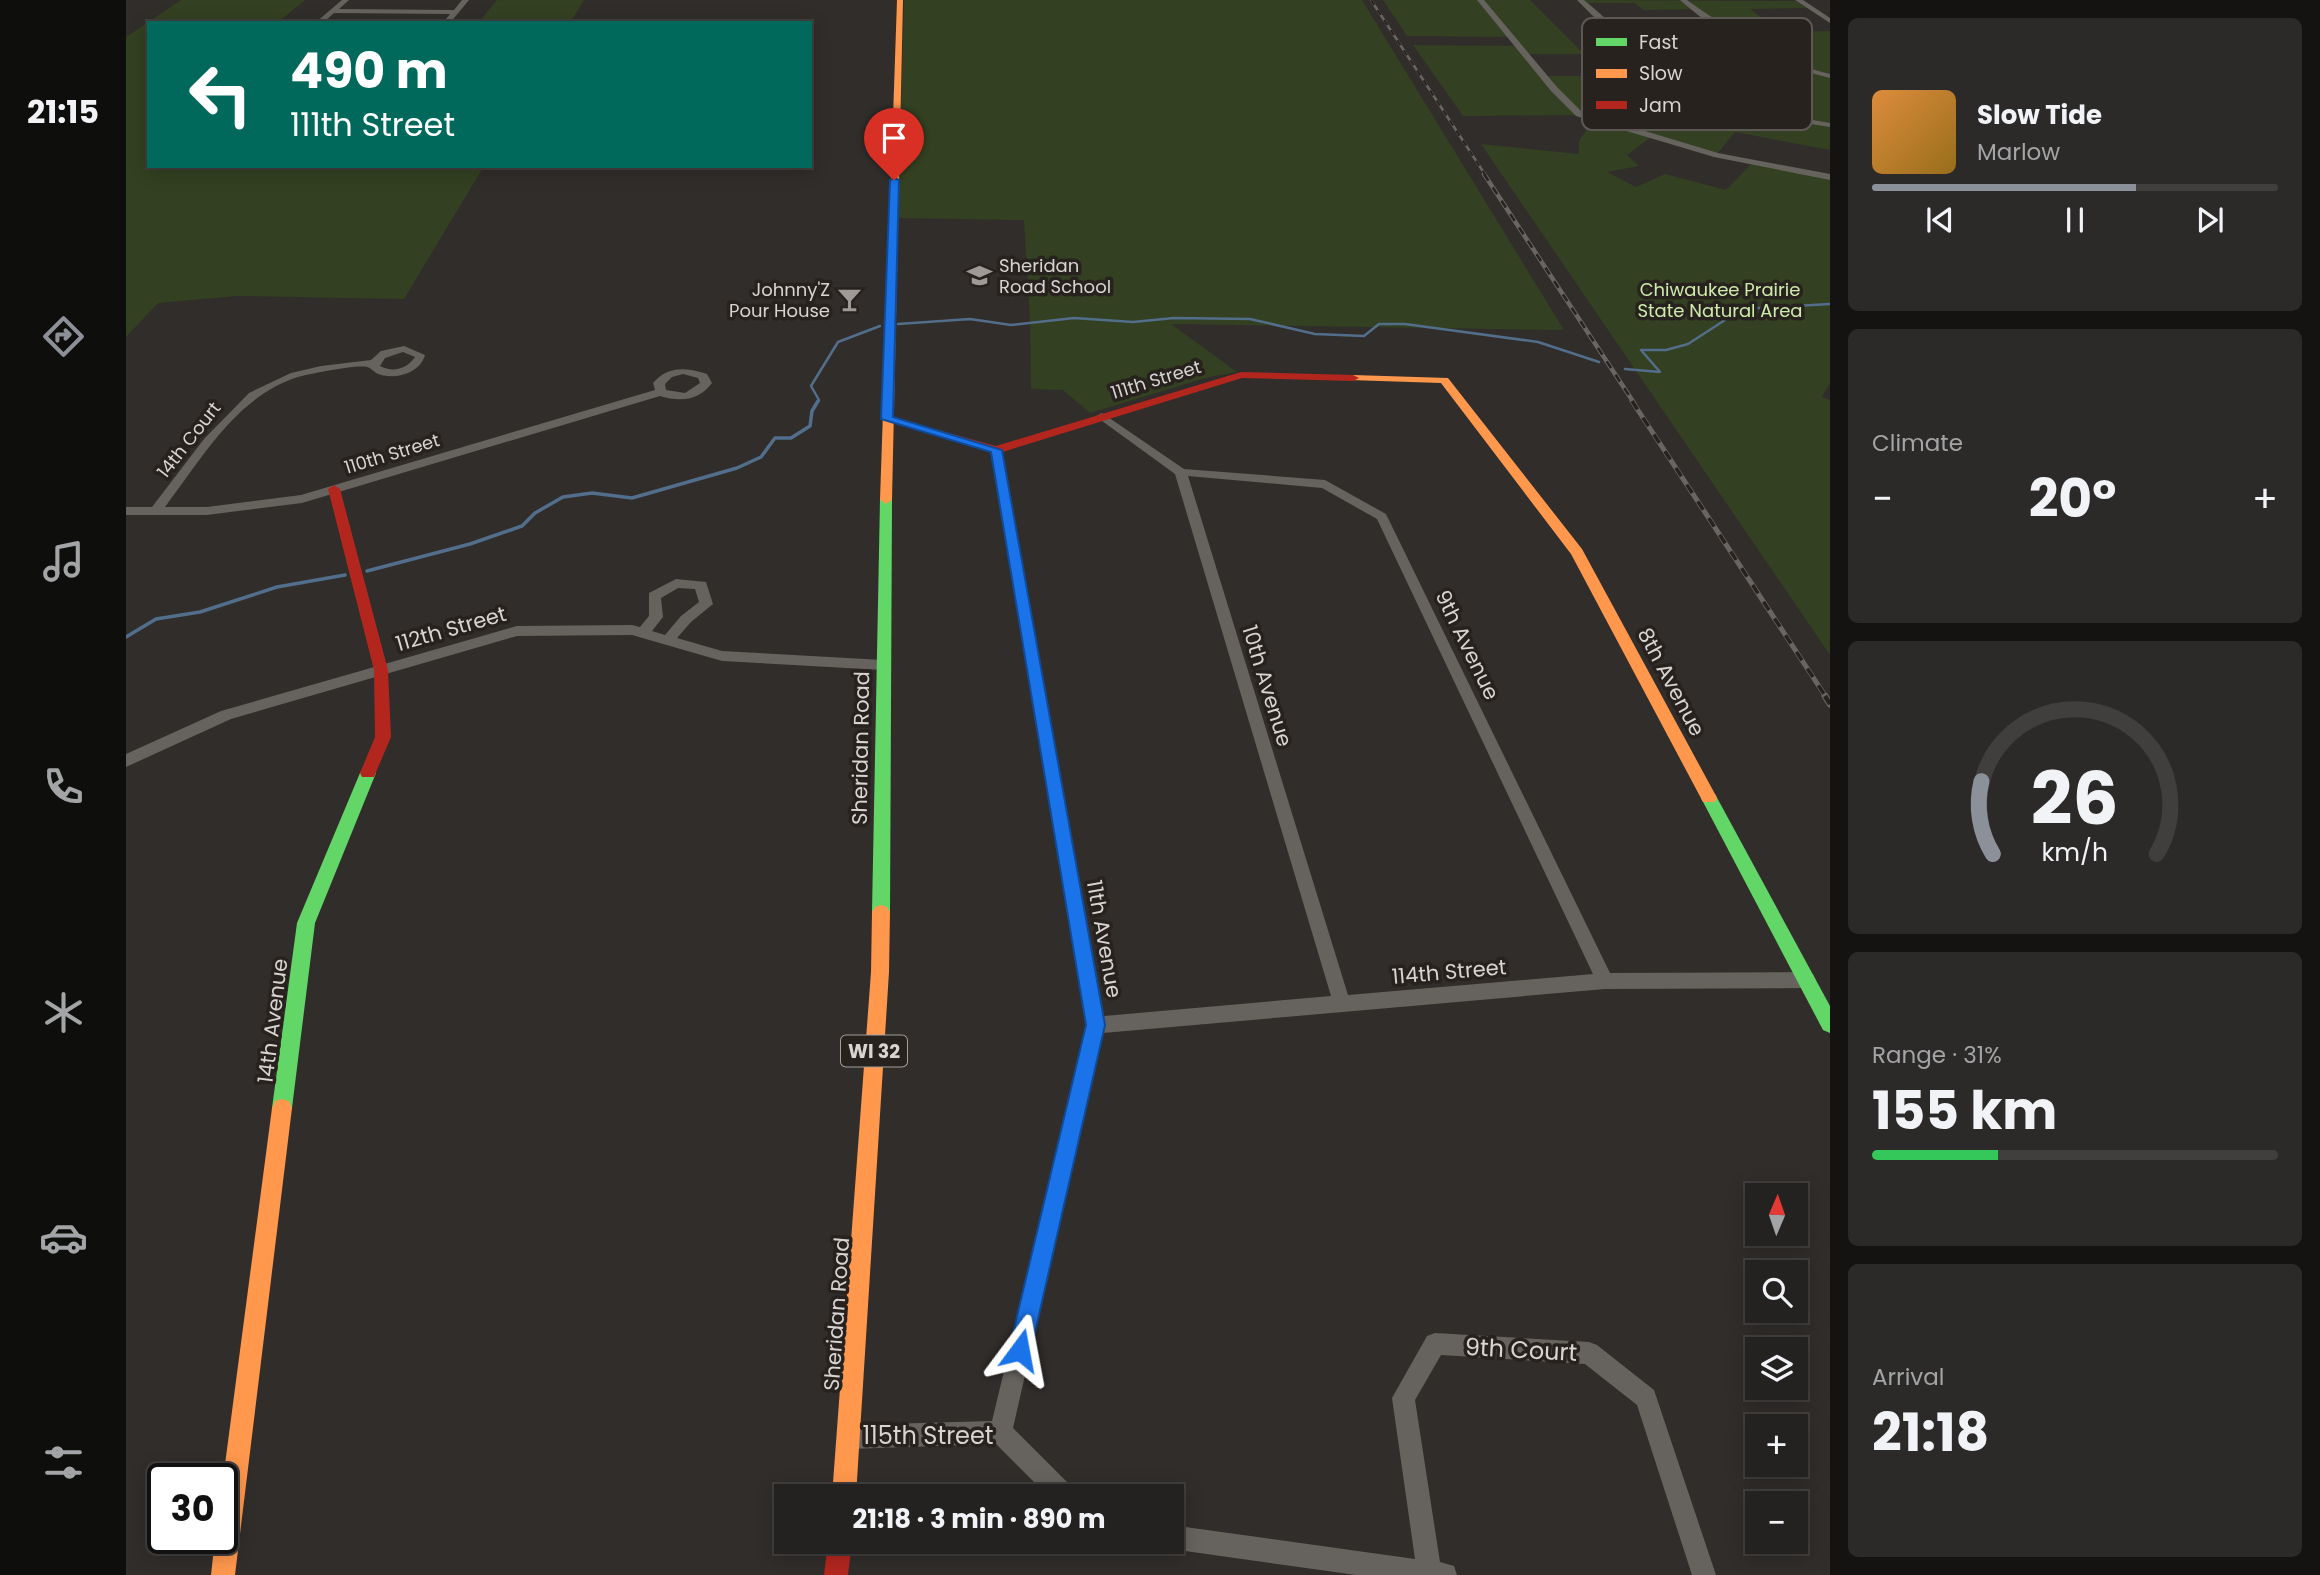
<!DOCTYPE html>
<html lang="en">
<head>
<meta charset="utf-8">
<style>
  :root { --surface:#242220; --page:#2c2a29; --text:#f1f3f6; --muted:#a3a4a5; --line:#413f3e; --accent:#8c9099 }
  body { margin:0; font-family:Poppins,sans-serif; background:var(--page); color:var(--text); height:100vh; display:flex; flex-direction:column; font-size:26px; white-space:nowrap }
  * { box-sizing:border-box; margin:0 }
  p { font-size:23px; color:var(--muted) }
  .icon { flex:none; width:38px; height:38px; fill:none; stroke:currentColor; stroke-width:2; stroke-linecap:round; stroke-linejoin:round }
  .map { position:relative; flex:1; overflow:hidden }
  .panel { display:flex; flex-direction:column; gap:18px; padding:18px; background:#141312; width:490px }
  .panel>* { flex:none }
  .top-card { position:absolute; left:21px; top:21px; width:665px; height:147px; border-radius:0px; box-shadow:0 4px 18px #0003,0 0 0 2px var(--line); background:#00695c; color:#fff; overflow:hidden }
  .needle { width:46px; rotate:2deg }
  .tools { position:absolute; left:1619px; top:1183px; display:grid; gap:14px }
  .tools a { display:grid; place-items:center; width:63px; height:63px; border-radius:0px; background:var(--surface); box-shadow:0 4px 18px #0003,0 0 0 2px var(--line); font-size:35px }
  .speed { position:absolute; left:21px; top:1463px; display:flex; gap:14px; font-size:35px; font-weight:700; text-align:center }
  .speed>* { display:grid; place-content:center; width:91px; height:91px; border-radius:50%; background:var(--surface); box-shadow:0 4px 18px #0003,0 0 0 2px var(--line); line-height:1 }
  .speed .limit { border:4px solid #111; border-radius:10px; background:#fff; color:#111 }
  .pin { position:absolute; display:grid; place-items:center; width:60px; height:60px; color:#fff; margin:-72px -30px; border-radius:50% 50% 50% 0; rotate:-45deg; box-shadow:0 0 7px #0007 }
  .pin .icon { rotate:45deg }
  .me { position:absolute; width:77px; margin:-38px; rotate:13deg; stroke-linejoin:round; filter:drop-shadow(0 0 5px #0008) }
  .turn { display:flex; align-items:center; gap:24px; height:147px; padding:0 28px; font-size:32px }
  .turn .icon { width:91px; height:91px; stroke-width:2.5 }
  .turn b { display:block; font-size:49px; line-height:60px }
  .big { font-size:52px; font-weight:700; line-height:1.1 }
  .panel .card { flex:1; display:flex; flex-direction:column; justify-content:center; gap:10px; min-width:0; padding:0 24px; border-radius:10px; background:var(--page) }
  .panel .dial { align-items:center; gap:0 }
  .dial svg { height:182px; overflow:visible; fill:none; stroke:var(--line); stroke-width:7; stroke-linecap:round; text-anchor:middle }
  .dial text { fill:var(--text); stroke:none }
  .song { display:flex; align-items:center; gap:21px }
  .cover { width:84px; height:84px; border-radius:10px; background:linear-gradient(135deg,hsl(30 70% 55%),hsl(40 70% 35%)) }
  .played { height:7px; border-radius:4px; background:linear-gradient(90deg,var(--accent) 65%,var(--line) 65%) }
  .keys { display:flex; justify-content:space-around; direction:ltr }
  .heat { display:flex; justify-content:space-between; align-items:center; font-size:38px; direction:ltr }
  .charge { height:10px; border-radius:5px; background:linear-gradient(90deg,#34c759 31%,var(--line) 0) }
  .trip { position:absolute; left:648px; top:1484px; width:410px; height:70px; border-radius:0px; background:var(--surface); box-shadow:0 4px 18px #0003,0 0 0 2px var(--line); font-weight:700; line-height:70px; text-align:center }
  main { display:flex; flex:1; min-height:0 }
  .tab-bar { display:flex; flex-direction:column; width:126px; justify-content:space-around; align-items:center; background:#0e0e0d; color:var(--muted) }
  .tab-bar .icon { width:49px; height:49px }
  .tab-bar .active { color:var(--accent) }
  .tab-bar b { font-size:32px; color:var(--text) }
  .map>svg:first-child { display:block }
  .green { fill:#334021 }
  .lines { fill:none; stroke-linecap:round; stroke-linejoin:round }
  .stream-far1 { stroke:#526e8a; stroke-width:2.5 }
  .stream { stroke:#526e8a; stroke-width:3.5 }
  .street { fill:#66625d; fill-rule:evenodd }
  .fast { fill:#63d668; fill-rule:evenodd }
  .slow { fill:#ff974d; fill-rule:evenodd }
  .jam { fill:#b3261e; fill-rule:evenodd }
  .rail-far3-casing { stroke:#686562; stroke-width:2.5 }
  .rail-far2-casing { stroke:#686562; stroke-width:4.5 }
  .rail-far1-casing { stroke:#686562; stroke-width:5 }
  .rail-casing { stroke:#686562; stroke-width:7 }
  .rail-far3 { stroke:#28221f; stroke-width:2; stroke-dasharray:6; stroke-linecap:butt }
  .rail-far2 { stroke:#28221f; stroke-width:2.5; stroke-dasharray:8; stroke-linecap:butt }
  .rail-far1 { stroke:#28221f; stroke-width:3.5; stroke-dasharray:10; stroke-linecap:butt }
  .rail { stroke:#28221f; stroke-width:4.5; stroke-dasharray:14; stroke-linecap:butt }
  .route { fill:#1a73e8; stroke:#114b97; stroke-width:2 }
  .labels { text-anchor:middle; stroke-width:7; stroke-linejoin:round; paint-order:stroke }
  .far-poi-label { font-size:18px; fill:#d8d4d2; stroke:#28221f; text-anchor:start }
  .far-park-label { font-size:18px; fill:#cdecac; stroke:#28221f }
  .far-street-label { font-size:18px; fill:#d8d4d2; stroke:#28221f }
  .shield { fill:#28221f; stroke:#a39f9c; stroke-width:2 }
  .shield-label { font-size:19px; font-weight:bold; fill:#d8d4d2 }
  .street-label { font-size:21px; fill:#d8d4d2; stroke:#28221f }
  .near-street-label { font-size:24px; fill:#d8d4d2; stroke:#28221f }
  .key { fill:#28221f; stroke:#5d5755; stroke-width:2 }
  .key-label { font-size:19px; fill:#d8d4d2 }
</style>
</head>
<body>
<main>
<nav class="tab-bar">
<b>21:15</b>
<svg class="icon active" aria-label="directions" viewBox="0 0 24 24"><path d="M12 3l9 9-9 9-9-9zM9 14v-3h6M13 9l2 2-2 2"/></svg>
<svg class="icon" aria-label="music" viewBox="0 0 24 24"><path d="M9 18V5l10-2v13"/><circle cx="6" cy="18" r="3"/><circle cx="16" cy="16" r="3"/></svg>
<svg class="icon" aria-label="phone" viewBox="0 0 24 24"><path d="M5 4h4l2 5-3 2q2 4 5 5l2-3 5 2v4C11 20 4 13 5 4z"/></svg>
<svg class="icon" aria-label="climate" viewBox="0 0 24 24"><path d="M12 3v18M4 7l16 10M4 17L20 7"/></svg>
<svg class="icon" aria-label="car" viewBox="0 0 24 24"><path d="M5 17H2v-5l4-1 3-4h7l3 4 3 1v5h-3M9 17h6M6 11h13"/><circle cx="7" cy="17" r="2"/><circle cx="17" cy="17" r="2"/></svg>
<svg class="icon" aria-label="filters" viewBox="0 0 24 24"><path d="M4 7h16M4 17h16"/><circle cx="9" cy="7" r="2"/><circle cx="15" cy="17" r="2"/></svg>
</nav>
<div class="map">
<svg width="1704" height="1575" viewBox="0 0 1704 1575">
  <rect width="100%" height="100%" fill="#302d2b"/>
  <g class="green">
    <polygon points="55,0 179,0 151,23 23,23 23,166 358,166 278,299 111,296 32,303 0,337 0,37"/>
    <polygon points="371,0 458,0 444,23 352,23"/>
    <polygon points="778,0 1236,0 1438,330 1045,324 1111,372 1083,377 964,413 937,390 905,389 904,320 898,220 772,218"/>
    <polygon points="1257,0 1404,0 1458,54 1397,54 1415,76 1482,76 1519,104 1660,64 1642,56 1572,9 1518,10 1508,3 1460,3 1457,0 1670,1 1681,8 1624,9 1655,32 1704,31 1704,150 1609,132 1591,154 1528,135 1501,155 1513,166 1481,172 1510,187 1539,174 1600,190 1625,164 1704,178 1704,383 1696,397 1704,400 1704,655 1355,144 1453,154 1453,141 1468,119 1460,115 1337,116 1287,45 1394,46 1388,37 1281,36"/>
  </g>
  <g class="lines">
    <g class="stream-far1">
      <polyline points="772,324 844,319 885,325 948,318 1007,322 1048,318 1124,319 1189,334 1238,336 1253,324 1279,324 1412,342 1473,362"/>
      <polyline points="1499,369 1534,372 1515,350 1540,350 1562,344 1616,309 1704,304"/>
      <polyline points="691,403 693,400 685,386 712,342 754,326"/>
    </g>
    <g class="stream">
      <polyline points="241,571 344,544 396,526 409,513 437,497 466,493 506,498 611,468 635,457 649,438 665,438 684,426 686,411 692,401"/>
      <polyline points="0,637 30,619 74,612 151,587 219,575"/>
    </g>
    <g class="street">
      <polygon points="216,0 223,0 213,9 328,10 336,0 343,0 324,23 317,23 324,14 208,13 197,23 189,23"/>
      <polygon points="1351,0 1358,0 1431,87 1456,112 1592,153 1704,174 1704,180 1588,157 1450,116 1425,91"/>
      <path d="M1451 0H1458C1495 31 1530 66 1574 88 1614 108 1660 115 1704 123V127C1665 121 1626 115 1589 101 1537 81 1489 39 1451 0Z"/>
      <path d="M1554 0H1561C1606 32 1650 61 1704 74V78C1649 65 1596 38 1554 0Z"/>
      <polygon points="1669,0 1677,0 1704,18 1704,23"/>
      <path d="M278 346 299 355C294 374 267 381 250 373 247 371 245 368 241 367 231 364 183 374 172 377 111 396 76 458 39 507H81L175 495 529 390 527 383C543 365 560 368 581 374L586 383C573 401 554 402 534 396L176 503 81 515H0V507H26L78 439 123 393 165 373 195 366 245 360 255 351ZM277 352 289 357C281 369 267 373 254 366L259 358ZM557 374 572 378 574 383 559 393 540 390 539 384 546 377Z"/>
      <path d="M976 413 1058 469 1199 480 1260 514 1484 973 1681 972 1687 974 1690 980 1687 986 1681 988 1479 989 977 1033 887 1428 947 1488 951 1496H922L870 1444 724 1449 716 1445 712 1437 716 1429 724 1425 866 1421 961 1025 864 450 866 447H874L876 450 978 1016 1205 996 1049 474 972 418 970 416ZM1062 476 1196 488 1251 519 1467 974 1222 995Z"/>
      <path d="M550 579 580 582 587 604 565 622 551 638 596 651 757 660 764 665 757 670 596 661 506 635 391 636 105 719 0 767V754L95 711 391 626 506 625 514 627 523 616V593ZM552 588 569 589 573 602 555 616 539 635 526 631 537 617 535 598Z"/>
      <polygon points="1309,1333 1463,1342 1471,1345 1528,1390 1590,1575 1566,1575 1511,1405 1459,1364 1315,1355 1289,1400 1314,1562 1328,1566 1331,1575 1230,1575 1045,1549 1036,1546 1035,1542 1045,1542 1045,1525 1289,1559 1266,1398 1301,1336"/>
    </g>
    <g class="fast">
      <polygon points="760,496 766,500 764,912 761,917 755,919 749,917 746,912 754,500"/>
      <polygon points="242,767 248,769 250,773 189,923 166,1108 163,1115 156,1117 149,1115 146,1108 171,923 234,773 236,769"/>
      <polygon points="1583,792 1589,794 1704,1006 1704,1033 1697,1030 1575,798 1577,794"/>
    </g>
    <g class="slow">
      <polygon points="771,0 777,0 766,500 760,504 754,500"/>
      <polygon points="1227,375 1322,378 1456,549 1589,794 1591,798 1589,802 1577,802 1445,554 1315,383 1223,380 1223,376"/>
      <polygon points="755,905 761,907 764,912 763,972 730,1496 706,1496 745,972 746,912 749,907"/>
      <polygon points="156,1099 163,1101 166,1108 109,1575 85,1575 89,1538 96,1538 96,1487 146,1108 149,1101"/>
    </g>
    <g class="jam">
      <polygon points="1115,372 1227,375 1233,378 1227,381 1116,378 870,454 755,419 761,416 870,446"/>
      <polygon points="208,485 214,489 262,670 265,737 248,777 236,777 234,773 249,737 248,670 202,489"/>
      <polygon points="702,1542 726,1542 722,1575 698,1575"/>
    </g>
    <defs>
      <polyline id="rail-far3" points="1245,0 1360,176"/>
      <polyline id="rail-far2" points="1358,174 1508,403"/>
      <polyline id="rail-far1" points="1506,401 1700,697"/>
      <polyline id="rail" points="1699,696 1704,704"/>
    </defs>
    <use href="#rail-far3" class="rail-far3-casing"/>
    <use href="#rail-far2" class="rail-far2-casing"/>
    <use href="#rail-far1" class="rail-far1-casing"/>
    <use href="#rail" class="rail-casing"/>
    <use href="#rail-far3" class="rail-far3"/>
    <use href="#rail-far2" class="rail-far2"/>
    <use href="#rail-far1" class="rail-far1"/>
    <use href="#rail" class="rail"/>
  </g>
  <polygon class="route" points="768,178 773,180 767,417 876,450 979,1025 905,1350 902,1358 894,1362 886,1358 883,1350 960,1025 865,452 755,419 764,180"/>
  <defs>
    <symbol id="school-bare" viewBox="-9 -9 18 18"><path d="M0-5L7-2L0 1L-7-2ZM-4 1L0 2.5L4 1V4Q0 6-4 4Z" fill="#9d9a98" stroke="#28221f" stroke-width="2.5" paint-order="stroke"/></symbol>
    <symbol id="bar-bare" viewBox="-9 -9 18 18"><path d="M-6-5H6L.8 .8V4.5H3.5V6h-7V4.5H-.8V.8Z" fill="#9d9a98" stroke="#28221f" stroke-width="2.5" paint-order="stroke"/></symbol>
  </defs>
  <g fill-rule="evenodd">
    <use href="#school-bare" x="836" y="258" width="35" height="35"/>
    <use href="#bar-bare" x="706" y="282" width="35" height="35"/>
  </g>
  <g class="labels">
    <g class="far-poi-label">
      <text x="873" y="272">Sheridan<tspan x="873" dy="21">Road School</tspan></text>
      <text x="704" y="296" text-anchor="end">Johnny'Z<tspan x="704" dy="21">Pour House</tspan></text>
    </g>
    <g class="far-park-label">
      <text x="1594" y="296">Chiwaukee Prairie<tspan x="1594" dy="21">State Natural Area</tspan></text>
    </g>
    <g class="far-street-label">
      <text transform="translate(1030 380) rotate(-17)" y="6">111th Street</text>
      <text transform="translate(63 440) rotate(-52)" y="6">14th Court</text>
      <text transform="translate(266 454) rotate(-17)" y="6">110th Street</text>
    </g>
    <rect class="shield" x="715" y="1035.5" width="66" height="31" rx="5"/>
    <g class="shield-label">
      <text x="748" y="1058">WI 32</text>
    </g>
    <g class="street-label">
      <text transform="translate(325 629) rotate(-16)" y="7">112th Street</text>
      <text transform="translate(1341 645) rotate(64)" y="7">9th Avenue</text>
      <text transform="translate(1545 682) rotate(62)" y="7">8th Avenue</text>
      <text transform="translate(1141 686) rotate(73)" y="7">10th Avenue</text>
      <text transform="translate(735 748) rotate(-89)" y="7">Sheridan Road</text>
      <text transform="translate(978 939) rotate(80)" y="7">11th Avenue</text>
      <text transform="translate(1323 972) rotate(-5)" y="7">114th Street</text>
      <text transform="translate(147 1021) rotate(-83)" y="7">14th Avenue</text>
      <text transform="translate(711 1314) rotate(-86)" y="7">Sheridan Road</text>
    </g>
    <g class="near-street-label">
      <text transform="translate(1395 1350) rotate(3)" y="8">9th Court</text>
      <text x="802" y="1444">115th Street</text>
    </g>
  </g>
  <rect x="1456" y="18" width="230" height="112" rx="10" class="key"/>
  <rect x="1470" y="38" width="31" height="8" fill="#63d668"/>
  <rect x="1470" y="69" width="31" height="9" fill="#ff974d"/>
  <rect x="1470" y="101" width="31" height="8" fill="#b3261e"/>
  <g class="key-label">
    <text x="1513" y="49">Fast</text>
    <text x="1513" y="80">Slow</text>
    <text x="1513" y="112">Jam</text>
  </g>
</svg>
<div class="tools">
<a><svg class="needle" viewBox="-14 -14 28 28"><path d="M0-13l5 13h-10z" fill="#e53935"/><path d="M0 13l5-13h-10z" fill="#a3a4a5"/></svg></a>
<a><svg class="icon" aria-label="search" viewBox="0 0 24 24"><circle cx="10" cy="10" r="6"/><path d="M15 15l6 6"/></svg></a>
<a><svg class="icon" aria-label="layers" viewBox="0 0 24 24"><path d="M12 4l9 5-9 5-9-5zM3 14l9 5 9-5"/></svg></a>
<a>+</a>
<a>−</a>
</div>
<div class="speed"><div class="limit">30</div></div>
<div class="pin" style="left:768px;top:180px;background:#d93025"><svg class="icon" aria-label="arrive" viewBox="0 0 24 24"><path d="M6 21V4h12l-3 4 3 4H6"/></svg></div>
<svg class="me" style="left:894px;top:1350px" viewBox="-20 -20 40 40"><path d="M0-17L14 15 0 8-14 15z" fill="#1a73e8" stroke="#fff" stroke-width="4"/></svg>
<div class="trip">21:18 · 3 min · 890 m</div>
<div class="top-card">
<div class="turn"><svg class="icon" aria-label="left" viewBox="0 0 24 24"><path d="M17 20v-9H6M10 6l-5 5 5 5"/></svg><div><b>490 m</b>111th Street</div></div>
</div>
</div>
<section class="panel">
<div class="card">
<div class="song"><i class="cover"></i><div><b>Slow Tide</b><p>Marlow</p></div></div>
<div class="played"></div>
<div class="keys"><svg class="icon" aria-label="previous" viewBox="0 0 24 24"><path d="M18 5L8 12l10 7zM5 5v14"/></svg><svg class="icon" aria-label="pause" viewBox="0 0 24 24"><path d="M8 5v14M16 5v14"/></svg><svg class="icon" aria-label="next" viewBox="0 0 24 24"><path d="M6 5l10 7-10 7zM19 5v14"/></svg></div>
</div>
<div class="card"><p>Climate</p>
<div class="heat"><a>−</a><b class="big">20°</b><a>+</a></div>
</div>
<div class="card dial"><svg viewBox="0 0 100 80">
<path d="M14 69A42 42 0 1 1 86 69"/>
<path d="M14 69A42 42 0 0 1 9 37" stroke="#8c9099"/>
<text x="50" y="56" font-size="32" font-weight="700">26</text>
<text x="50" y="72" font-size="11">km/h</text>
</svg></div>
<div class="card"><p>Range · 31%</p><b class="big">155 km</b><div class="charge"></div></div>
<div class="card"><p>Arrival</p><b class="big">21:18</b></div>
</section>
</main>
</body>
</html>
